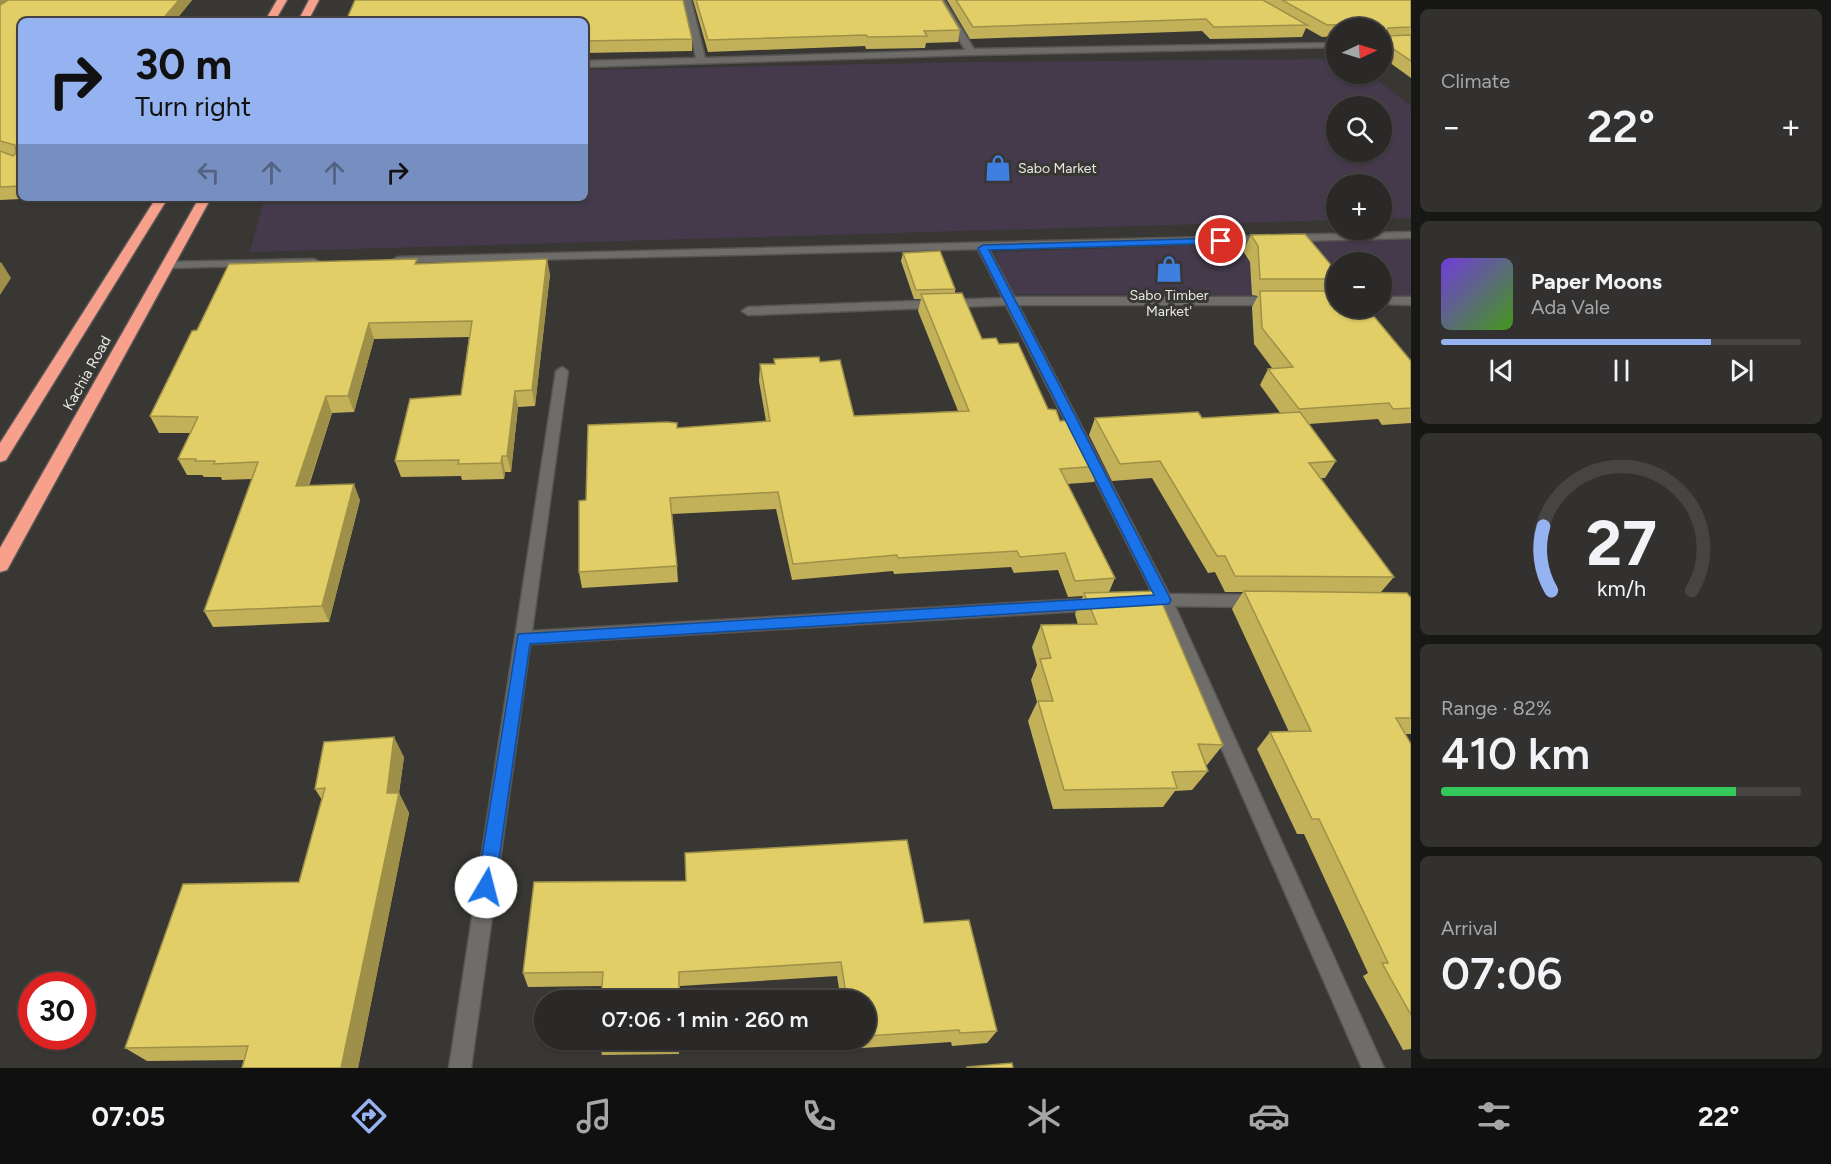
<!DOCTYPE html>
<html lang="en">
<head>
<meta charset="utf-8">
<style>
  :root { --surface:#2a2927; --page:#32312f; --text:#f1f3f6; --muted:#a5a6a7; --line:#464544; --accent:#95b2f1 }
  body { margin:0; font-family:Figtree,sans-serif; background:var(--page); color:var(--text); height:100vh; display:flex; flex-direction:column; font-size:22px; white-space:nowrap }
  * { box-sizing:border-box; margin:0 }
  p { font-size:20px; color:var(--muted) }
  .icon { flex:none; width:33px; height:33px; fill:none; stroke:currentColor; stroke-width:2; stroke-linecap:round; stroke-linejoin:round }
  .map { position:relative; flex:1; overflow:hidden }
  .side { display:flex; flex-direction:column; gap:9px; padding:9px; background:#171715; width:420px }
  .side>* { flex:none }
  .banner { position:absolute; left:18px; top:18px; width:570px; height:183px; border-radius:9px; box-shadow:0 2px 4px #0004,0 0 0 2px var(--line); background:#95b2f1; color:#111; overflow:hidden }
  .needle { width:39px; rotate:86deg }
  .tools { position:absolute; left:1326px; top:18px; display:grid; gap:12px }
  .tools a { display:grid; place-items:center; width:66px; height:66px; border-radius:50%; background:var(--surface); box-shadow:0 2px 4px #0004,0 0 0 2px var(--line); font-size:30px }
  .speed { position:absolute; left:18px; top:972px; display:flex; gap:12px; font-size:30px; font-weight:700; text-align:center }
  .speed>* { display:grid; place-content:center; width:78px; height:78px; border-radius:50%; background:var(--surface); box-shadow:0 2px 4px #0004,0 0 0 2px var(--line); line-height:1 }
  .speed .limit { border:9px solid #d22; background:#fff; color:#111 }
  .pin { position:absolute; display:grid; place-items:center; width:51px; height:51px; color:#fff; margin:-26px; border:3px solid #fff; border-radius:50%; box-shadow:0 2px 6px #0007 }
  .me { position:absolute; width:66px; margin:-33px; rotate:8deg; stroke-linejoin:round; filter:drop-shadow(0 0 4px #0008) }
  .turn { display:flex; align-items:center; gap:21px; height:126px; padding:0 18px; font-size:27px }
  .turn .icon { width:78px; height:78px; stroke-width:2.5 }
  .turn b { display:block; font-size:42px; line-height:51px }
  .lanes { display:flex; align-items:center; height:57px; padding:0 18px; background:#0003; justify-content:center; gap:30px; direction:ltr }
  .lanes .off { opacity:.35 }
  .big { font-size:45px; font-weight:600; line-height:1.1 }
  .side .card { flex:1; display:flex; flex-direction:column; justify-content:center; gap:9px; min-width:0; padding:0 21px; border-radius:9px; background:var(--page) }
  .side .dial { align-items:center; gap:0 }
  .dial svg { height:156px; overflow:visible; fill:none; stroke:var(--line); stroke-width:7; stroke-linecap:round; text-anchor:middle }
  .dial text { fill:var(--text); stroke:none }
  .song { display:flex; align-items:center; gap:18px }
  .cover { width:72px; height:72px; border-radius:9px; background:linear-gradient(135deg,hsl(260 70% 55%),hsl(100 70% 35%)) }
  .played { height:6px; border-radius:3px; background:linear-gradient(90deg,var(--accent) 75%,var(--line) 75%) }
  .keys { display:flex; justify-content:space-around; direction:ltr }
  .heat { display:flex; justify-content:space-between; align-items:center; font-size:33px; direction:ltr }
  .charge { height:9px; border-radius:4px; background:linear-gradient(90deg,#34c759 82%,var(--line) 0) }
  .trip { position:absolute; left:534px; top:990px; width:342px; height:60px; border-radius:30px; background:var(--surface); box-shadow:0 2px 4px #0004,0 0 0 2px var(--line); font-weight:600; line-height:60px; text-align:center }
  .tabs { display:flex; height:96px; justify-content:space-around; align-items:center; background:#111010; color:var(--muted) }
  .tabs .icon { width:42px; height:42px }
  .tabs .selected { color:var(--accent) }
  .tabs b { font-size:27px; color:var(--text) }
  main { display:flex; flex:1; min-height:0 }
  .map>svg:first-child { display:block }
  .commercial { fill:#443a4b; fill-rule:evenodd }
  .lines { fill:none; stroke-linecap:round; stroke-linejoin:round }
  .street-casing { stroke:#575654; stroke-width:3 }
  .highway-casing { stroke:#575654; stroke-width:3 }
  .street { fill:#6e6d6a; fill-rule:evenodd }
  .highway { fill:#f7a08c; fill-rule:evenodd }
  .wall { fill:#c2b159 }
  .shaded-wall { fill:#9e9048 }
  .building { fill:#e1ce67; stroke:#9e9048; stroke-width:1.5 }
  .route { fill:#1a73e8; stroke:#114b97; stroke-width:1.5 }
  .labels { text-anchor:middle; stroke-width:6; stroke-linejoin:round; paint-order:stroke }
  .far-poi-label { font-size:14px; fill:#e6e6e4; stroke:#383734; text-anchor:start }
  .street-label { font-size:15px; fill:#e6e6e4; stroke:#383734 }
</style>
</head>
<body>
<main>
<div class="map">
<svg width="1411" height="1068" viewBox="0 0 1411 1068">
  <rect width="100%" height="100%" fill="#383734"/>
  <g class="commercial">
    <path d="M1336 59V74H1369L1411 106V218L1382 219V184H1336V220L250 252 264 198H585V70L974 62ZM1336 106H1382V152H1336Z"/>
    <polygon points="1411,239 1411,296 1382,296 1382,262 1336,262 1336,296 1013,294 994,252"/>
  </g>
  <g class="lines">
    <defs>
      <g id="street">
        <polygon points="683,0 691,0 705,58 965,50 936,0 944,0 974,49 1336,43 1336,47 971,55 585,67 585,61 696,58"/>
        <polygon points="1411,232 1411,238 989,249 1014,297 1275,297 1281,301 1275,305 1018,305 1169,594 1257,595 1263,597 1265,601 1263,605 1257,607 1175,606 1384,1068 1362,1068 1159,606 1149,604 1147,600 1153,594 1006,305 748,315 742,311 748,307 1003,298 978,249 398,263 392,260 398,257"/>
        <polygon points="314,259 320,262 318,264 167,268 161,265 167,262"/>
        <polygon points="1411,297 1411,305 1382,304 1382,297"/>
        <polygon points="562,367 568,371 532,631 1098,598 1104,600 1106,604 1104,608 1098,610 530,644 471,1068 449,1068 556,371"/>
      </g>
      <g id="highway">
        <polygon points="277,0 287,0 275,21 265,21"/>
        <polygon points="309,0 319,0 308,21 298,21"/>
        <polygon points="156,198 168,198 6,460 0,462 0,443"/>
        <polygon points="199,198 211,198 7,570 0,572 0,548"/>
      </g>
    </defs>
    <use href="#street" class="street-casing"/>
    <use href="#highway" class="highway-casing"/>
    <use href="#street" class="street"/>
    <use href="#highway" class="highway"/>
  </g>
  <g class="wall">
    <polygon points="0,0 192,0 175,21 21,21 21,198 42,198 0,200"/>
    <polygon points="693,0 942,0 960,30 958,42 926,43 925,48 866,49 865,46 708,52"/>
    <polygon points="947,0 1411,0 1411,78 1382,57 1382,28 1336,28 1336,36 1322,37 1306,28 1302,37 1210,39 1202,31 970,39"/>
    <polygon points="585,21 692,39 692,51 585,53"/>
    <polygon points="1251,235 1336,271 1336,308 1411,361 1411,423 1382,425 1378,419 1309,424 1336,461 1325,478 1321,478 1394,577 1381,592 1411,598 1411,734 1406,734 1411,744 1411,1049 1403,1050 1363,976 1368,973 1304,834 1297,834 1257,749 1270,732 1289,732 1232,609 1243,592 1225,592 1215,572 1208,573 1152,478 1112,481 1089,435 1095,418 1202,418 1281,414 1260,385 1268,369 1272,368 1254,344 1252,307 1258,296 1252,295 1250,262 1243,251"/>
    <polygon points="903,253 955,289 955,293 982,339 999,344 1048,409 1100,466 1094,482 1067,484 1115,578 1109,592 1223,745 1207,765 1205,765 1208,771 1192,790 1175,791 1163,807 1053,809 1028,721 1037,702 1031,680 1037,665 1032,647 1041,625 1078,625 1075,614 1083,596 1068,597 1058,570 1014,573 1011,567 894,574 893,571 792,580 776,509 672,514 677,566 678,582 582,588 579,572 586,500 677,428 766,421 759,381 760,364 774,364 774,359 820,362 854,416 958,411 918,311 921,299 914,299 901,261"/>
    <polygon points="418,264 550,274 535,406 518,407 511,472 505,472 504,479 462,480 461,476 401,477 395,461 461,395 469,337 374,339 354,412 332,413 309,486 360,500 329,622 213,627 204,611 252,479 222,480 221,477 204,477 202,475 187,475 178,459 190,433 159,433 150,416 197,330"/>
    <polygon points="404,757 399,793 409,813 358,1068 242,1068 244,1060 147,1061 125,1048 299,882 322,800 315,789"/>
    <polygon points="686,881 924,923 997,1031 987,1043 952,1046 951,1042 848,1049 847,1040 866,1040 866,1000 841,1000 837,976 680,986 680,1000 601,1000 602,986 528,987 523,973"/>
    <polygon points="599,1040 679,1040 679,1054 602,1055 599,1043"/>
  </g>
  <g class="shaded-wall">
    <polygon points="0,0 13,0 0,9"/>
    <polygon points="179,0 192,0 175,21 161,21"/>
    <polygon points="547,259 550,274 535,406 532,390"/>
    <polygon points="1,262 11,278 0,295 0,263"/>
    <polygon points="369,323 374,339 354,412 348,396"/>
    <polygon points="515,391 518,407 511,472 507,456"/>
    <polygon points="326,396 332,413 303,502 296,486"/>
    <polygon points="502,456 505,472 504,479 501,463"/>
    <polygon points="354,484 360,500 329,622 322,606"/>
    <polygon points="394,737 404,757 398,799 399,793 409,813 358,1068 341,1068 387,793"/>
  </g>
  <g class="building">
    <polygon points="8,0 179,0 161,21 21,21 21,186 0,187 0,151 13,156 16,153 15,145 0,141 0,5"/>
    <polygon points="355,0 683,0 692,39 585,41 585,21 346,21"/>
    <polygon points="696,0 942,0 960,30 924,31 927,36 868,37 866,35 708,40"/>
    <polygon points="956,0 1263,0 1307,25 1214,27 1206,19 973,27"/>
    <polygon points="1282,0 1411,0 1411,27 1388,28 1386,36 1411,35 1411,61 1382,41 1382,28 1362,28 1356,24 1327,25"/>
    <polygon points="1305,234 1336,271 1336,279 1260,279 1258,246 1251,235"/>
    <polygon points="940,251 955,289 916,290 903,253"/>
    <polygon points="417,259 415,264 547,259 532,390 515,391 507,456 502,456 501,463 458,464 459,460 395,461 410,399 461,395 472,321 369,323 348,396 326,396 296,486 354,484 322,606 204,611 258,462 214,464 215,461 195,461 196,459 178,459 198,417 150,416 192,331 197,330 229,264"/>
    <polygon points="1260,291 1336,291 1336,308 1367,308 1411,361 1411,408 1393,409 1389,403 1299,409 1268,369 1293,367 1262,328"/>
    <polygon points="962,293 982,339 996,338 999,344 1018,343 1048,409 1056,410 1060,421 1076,420 1100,466 1060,469 1115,578 1075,581 1065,553 1020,557 1017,551 898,558 897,555 793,564 778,492 670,498 677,566 579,572 579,501 586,500 588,425 667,422 677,423 677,428 770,421 760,364 775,364 774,359 819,357 820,362 840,360 854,416 969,411 921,294"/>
    <polygon points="1198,412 1202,418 1300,412 1336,461 1309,463 1394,577 1235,576 1225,556 1217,556 1160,461 1120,464 1095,418"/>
    <polygon points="1157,591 1223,745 1198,744 1208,771 1172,772 1177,788 1064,790 1038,701 1053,701 1040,659 1051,658 1041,625 1097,624 1084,593"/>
    <polygon points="1244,591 1407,593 1411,598 1411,718 1396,718 1411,744 1411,1015 1382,963 1388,963 1319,819 1312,819 1270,732 1311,731"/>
    <polygon points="394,737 387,793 399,793 341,1068 242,1068 248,1046 125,1048 183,884 299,882 325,788 315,789 324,742"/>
    <polygon points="907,840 924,923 969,920 997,1031 960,1033 959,1030 866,1036 866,1000 847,1000 841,962 679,972 679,1000 601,1000 603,972 523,973 534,882 686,881 685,853"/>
    <polygon points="599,1040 678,1040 678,1042 599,1043"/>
    <polygon points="1012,1063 1013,1068 967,1068 967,1067"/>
  </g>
  <polygon class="route" points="1221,238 1226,241 1224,243 989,250 1171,600 1169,604 530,644 495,887 493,893 486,896 480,893 477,887 518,634 1154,595 978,248 983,245"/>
  <defs>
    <symbol id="shop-bare" viewBox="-9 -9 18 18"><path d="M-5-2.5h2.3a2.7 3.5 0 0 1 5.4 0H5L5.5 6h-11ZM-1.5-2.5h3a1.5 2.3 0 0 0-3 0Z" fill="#3f7fe0" stroke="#383734" stroke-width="2.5" paint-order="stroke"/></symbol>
  </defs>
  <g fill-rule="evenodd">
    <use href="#shop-bare" x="979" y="149" width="38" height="38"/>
    <use href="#shop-bare" x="1150" y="250" width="38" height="38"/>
  </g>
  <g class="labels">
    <g class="far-poi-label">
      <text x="1018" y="173">Sabo Market</text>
      <text x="1169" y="300" text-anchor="middle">Sabo Timber<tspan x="1169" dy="16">Market'</tspan></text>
    </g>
    <g class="street-label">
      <text transform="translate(87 373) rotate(-61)" y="5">Kachia Road</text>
    </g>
  </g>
</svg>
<div class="tools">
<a><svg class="needle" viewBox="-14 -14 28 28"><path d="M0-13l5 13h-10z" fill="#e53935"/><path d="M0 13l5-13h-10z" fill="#a5a6a7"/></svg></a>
<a><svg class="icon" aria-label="search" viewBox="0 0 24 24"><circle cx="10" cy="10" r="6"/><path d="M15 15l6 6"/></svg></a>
<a>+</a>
<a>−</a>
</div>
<div class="speed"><div class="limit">30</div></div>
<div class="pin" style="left:1221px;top:241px;background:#d93025"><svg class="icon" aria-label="arrive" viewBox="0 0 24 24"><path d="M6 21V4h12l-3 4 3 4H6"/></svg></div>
<svg class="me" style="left:486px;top:887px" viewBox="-20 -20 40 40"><circle r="19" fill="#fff"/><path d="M0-13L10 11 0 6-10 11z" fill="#1a73e8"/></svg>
<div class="trip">07:06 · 1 min · 260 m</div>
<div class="banner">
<div class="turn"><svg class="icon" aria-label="right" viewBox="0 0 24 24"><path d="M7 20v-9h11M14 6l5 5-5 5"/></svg><div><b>30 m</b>Turn right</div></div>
<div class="lanes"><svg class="icon off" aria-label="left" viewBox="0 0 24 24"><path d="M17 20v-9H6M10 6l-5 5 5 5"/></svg><svg class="icon off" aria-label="ahead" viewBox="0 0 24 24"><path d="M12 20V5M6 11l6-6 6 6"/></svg><svg class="icon off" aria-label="ahead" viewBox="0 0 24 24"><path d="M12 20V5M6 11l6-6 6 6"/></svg><svg class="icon" aria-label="right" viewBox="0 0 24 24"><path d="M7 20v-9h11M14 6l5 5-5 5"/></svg></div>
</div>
</div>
<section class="side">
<div class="card"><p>Climate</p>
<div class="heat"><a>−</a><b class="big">22°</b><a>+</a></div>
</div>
<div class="card">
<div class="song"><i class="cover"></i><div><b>Paper Moons</b><p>Ada Vale</p></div></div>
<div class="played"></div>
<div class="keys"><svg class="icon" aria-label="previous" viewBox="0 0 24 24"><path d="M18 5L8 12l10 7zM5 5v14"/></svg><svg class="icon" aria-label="pause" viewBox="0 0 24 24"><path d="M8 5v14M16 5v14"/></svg><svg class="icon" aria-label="next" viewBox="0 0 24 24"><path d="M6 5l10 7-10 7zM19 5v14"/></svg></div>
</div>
<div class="card dial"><svg viewBox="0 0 100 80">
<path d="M14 69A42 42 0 1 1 86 69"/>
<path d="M14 69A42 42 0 0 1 10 36" stroke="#95b2f1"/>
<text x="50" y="56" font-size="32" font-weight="700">27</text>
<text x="50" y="72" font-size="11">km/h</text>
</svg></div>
<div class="card"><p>Range · 82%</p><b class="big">410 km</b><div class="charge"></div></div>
<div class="card"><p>Arrival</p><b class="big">07:06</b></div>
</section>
</main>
<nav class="tabs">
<b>07:05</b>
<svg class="icon selected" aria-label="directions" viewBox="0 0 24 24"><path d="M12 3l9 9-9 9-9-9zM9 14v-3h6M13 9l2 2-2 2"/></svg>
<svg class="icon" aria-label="music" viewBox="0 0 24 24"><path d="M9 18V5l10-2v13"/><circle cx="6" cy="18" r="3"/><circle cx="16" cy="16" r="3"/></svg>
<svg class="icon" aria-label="phone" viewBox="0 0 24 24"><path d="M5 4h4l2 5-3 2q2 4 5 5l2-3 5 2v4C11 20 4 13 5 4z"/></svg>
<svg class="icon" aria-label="climate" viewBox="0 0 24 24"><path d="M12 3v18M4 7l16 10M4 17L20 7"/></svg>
<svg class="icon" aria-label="car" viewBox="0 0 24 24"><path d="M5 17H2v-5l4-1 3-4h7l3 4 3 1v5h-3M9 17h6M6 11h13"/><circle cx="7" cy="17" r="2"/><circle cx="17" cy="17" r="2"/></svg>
<svg class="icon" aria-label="filters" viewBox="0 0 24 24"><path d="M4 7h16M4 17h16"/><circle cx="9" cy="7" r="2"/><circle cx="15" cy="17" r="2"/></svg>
<b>22°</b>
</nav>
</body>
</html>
